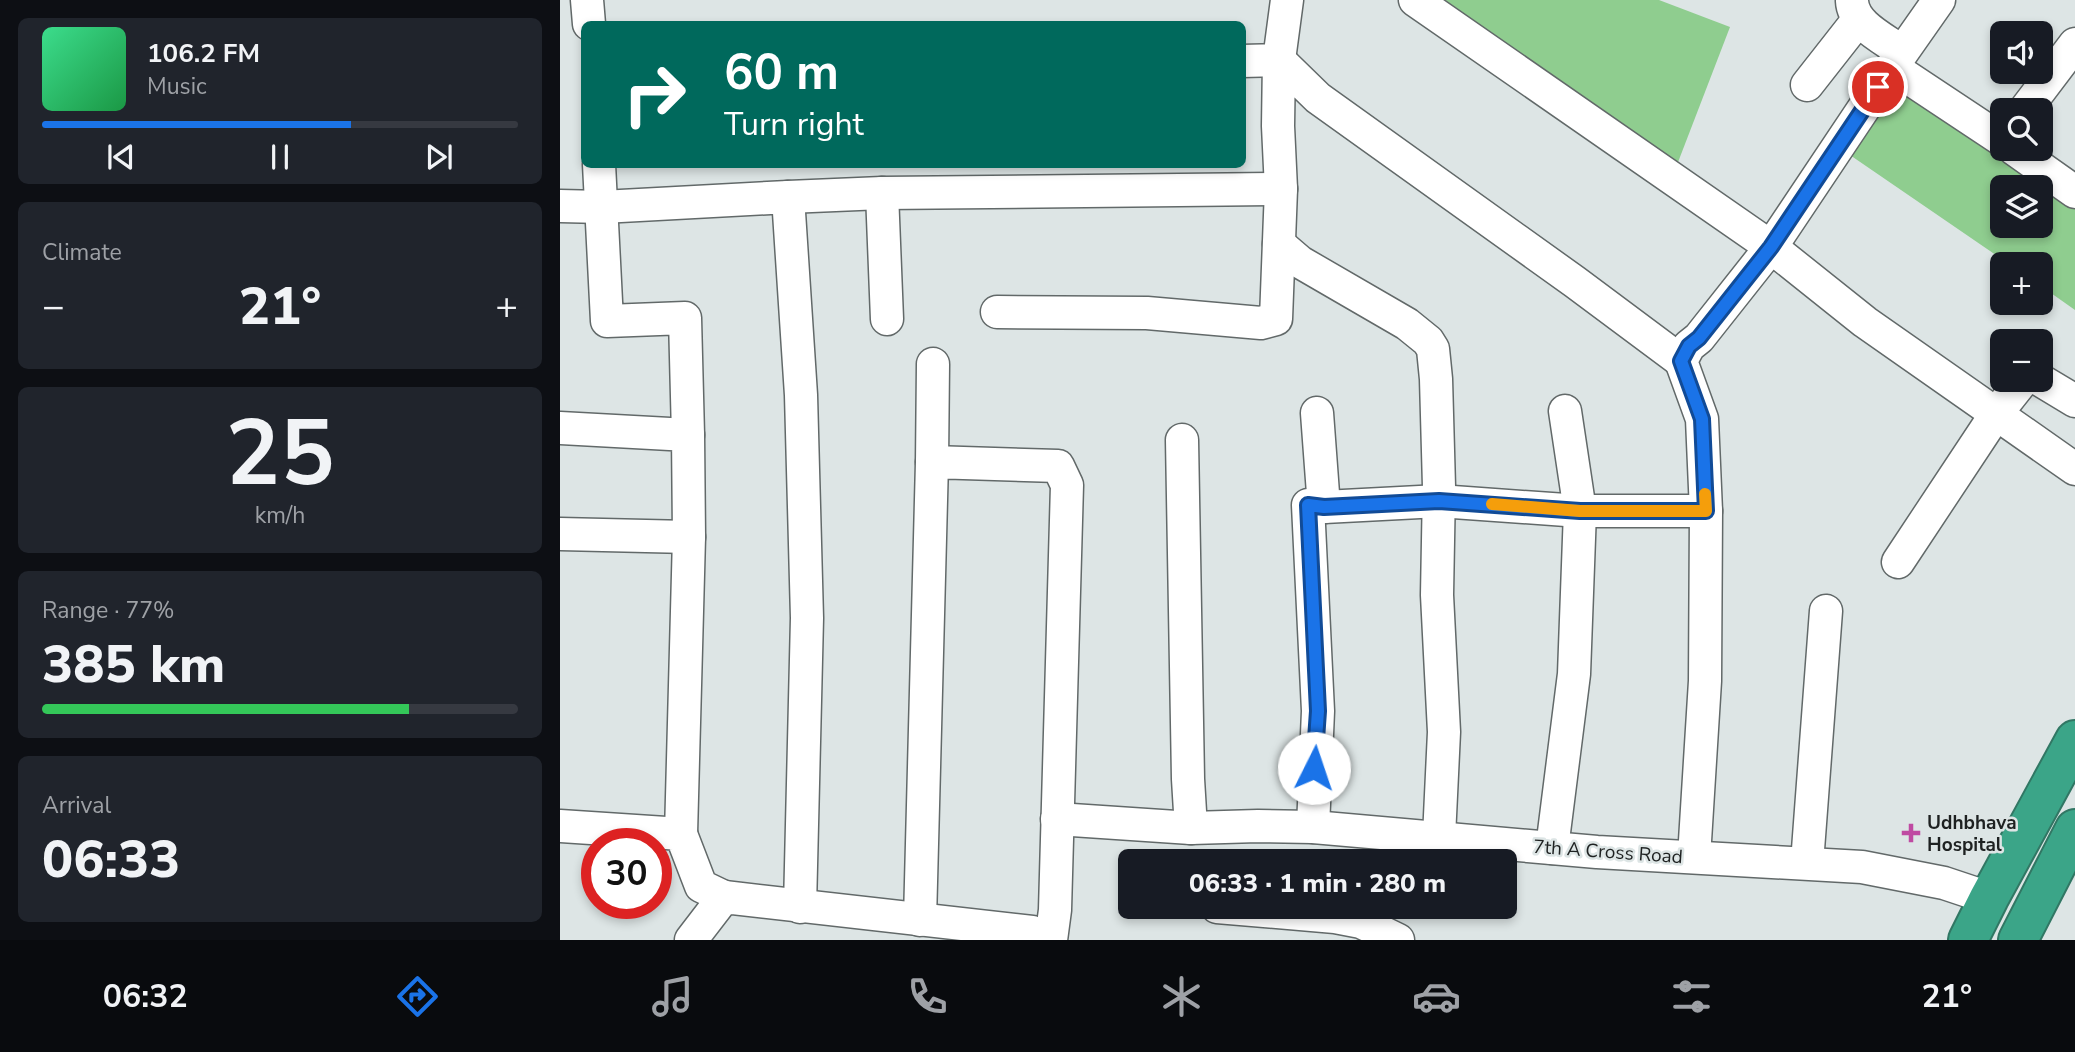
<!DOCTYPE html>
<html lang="en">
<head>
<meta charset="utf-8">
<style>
  :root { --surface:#171b24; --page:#20242c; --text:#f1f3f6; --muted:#9ea1a6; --line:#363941; --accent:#1a73e8 }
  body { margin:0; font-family:"Nunito Sans",sans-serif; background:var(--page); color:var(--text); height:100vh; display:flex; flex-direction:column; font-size:26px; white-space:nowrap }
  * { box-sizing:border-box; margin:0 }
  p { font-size:23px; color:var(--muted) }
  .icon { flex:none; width:38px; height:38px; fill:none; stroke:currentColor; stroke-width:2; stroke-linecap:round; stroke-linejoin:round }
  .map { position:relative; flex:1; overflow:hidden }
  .drawer { display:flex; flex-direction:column; gap:18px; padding:18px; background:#0d0f14; width:560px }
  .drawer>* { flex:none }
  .hud { position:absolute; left:21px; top:21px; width:665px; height:147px; border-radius:10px; box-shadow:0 4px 10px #0003; background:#00695c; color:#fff; overflow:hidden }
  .tools { position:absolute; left:1430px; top:21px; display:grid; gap:14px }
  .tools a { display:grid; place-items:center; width:63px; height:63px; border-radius:10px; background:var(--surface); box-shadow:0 4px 10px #0003; font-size:35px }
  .speed { position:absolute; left:21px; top:828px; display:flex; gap:14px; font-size:35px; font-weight:700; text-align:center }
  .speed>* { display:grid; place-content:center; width:91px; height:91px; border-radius:50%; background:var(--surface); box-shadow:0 4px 10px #0003; line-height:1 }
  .speed .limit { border:10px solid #d22; background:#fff; color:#111 }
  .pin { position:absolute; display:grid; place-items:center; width:60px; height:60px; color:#fff; margin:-30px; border:4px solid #fff; border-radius:50%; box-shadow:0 2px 7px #0007 }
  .me { position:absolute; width:77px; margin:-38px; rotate:4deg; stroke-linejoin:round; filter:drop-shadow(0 0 5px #0008) }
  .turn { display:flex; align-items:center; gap:24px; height:147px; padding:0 28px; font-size:32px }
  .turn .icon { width:91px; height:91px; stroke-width:2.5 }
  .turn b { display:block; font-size:49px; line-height:60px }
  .big { font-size:52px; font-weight:800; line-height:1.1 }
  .drawer .card { flex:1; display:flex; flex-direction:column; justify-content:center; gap:10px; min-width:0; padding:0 24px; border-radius:10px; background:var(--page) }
  .drawer .dial { align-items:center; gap:0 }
  .dial b { font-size:91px; line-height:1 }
  .song { display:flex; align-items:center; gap:21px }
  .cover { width:84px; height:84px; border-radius:10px; background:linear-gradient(135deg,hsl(150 70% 55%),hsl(140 70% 35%)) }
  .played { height:7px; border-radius:4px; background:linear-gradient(90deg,var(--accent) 65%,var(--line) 65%) }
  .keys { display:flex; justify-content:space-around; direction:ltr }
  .heat { display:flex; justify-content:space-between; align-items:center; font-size:38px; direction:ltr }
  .charge { height:10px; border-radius:5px; background:linear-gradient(90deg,#34c759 77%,var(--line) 0) }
  .trip { position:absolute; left:558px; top:849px; width:399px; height:70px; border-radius:10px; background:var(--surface); box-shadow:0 4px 10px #0003; font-weight:800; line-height:70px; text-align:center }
  .menu { display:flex; height:112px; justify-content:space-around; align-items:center; background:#090b0e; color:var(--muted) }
  .menu .icon { width:49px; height:49px }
  .menu .on { color:var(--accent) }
  .menu b { font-size:32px; color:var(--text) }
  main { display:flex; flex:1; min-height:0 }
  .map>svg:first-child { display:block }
  .green { fill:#8fcd8f; fill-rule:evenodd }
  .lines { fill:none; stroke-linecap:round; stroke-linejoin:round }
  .minor-casing { stroke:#626969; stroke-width:35 }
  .highway-casing { stroke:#317764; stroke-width:42 }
  .minor { stroke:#fff; stroke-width:32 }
  .highway { stroke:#3ba588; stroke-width:38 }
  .route-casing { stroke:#114b97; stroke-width:18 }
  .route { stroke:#1a73e8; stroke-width:12 }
  .slow { stroke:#f59e0b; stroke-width:12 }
  .poi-dot { fill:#bf4aa2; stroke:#dde5e5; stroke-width:2.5 }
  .labels { text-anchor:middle; stroke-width:5; stroke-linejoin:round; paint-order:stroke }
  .poi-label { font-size:19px; font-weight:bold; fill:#1e2121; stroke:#dde5e5; text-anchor:start }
  .street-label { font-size:19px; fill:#1e2121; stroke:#dde5e5 }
</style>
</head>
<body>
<main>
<section class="drawer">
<div class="card">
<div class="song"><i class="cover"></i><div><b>106.2 FM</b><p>Music</p></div></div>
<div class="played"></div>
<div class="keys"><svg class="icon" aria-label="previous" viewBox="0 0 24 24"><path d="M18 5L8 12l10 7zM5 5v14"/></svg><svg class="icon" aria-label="pause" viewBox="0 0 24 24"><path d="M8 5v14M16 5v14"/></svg><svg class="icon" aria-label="next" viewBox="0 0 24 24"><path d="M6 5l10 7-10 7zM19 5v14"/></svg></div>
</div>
<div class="card"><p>Climate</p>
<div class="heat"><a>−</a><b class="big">21°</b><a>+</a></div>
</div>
<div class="card dial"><b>25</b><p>km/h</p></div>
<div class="card"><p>Range · 77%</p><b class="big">385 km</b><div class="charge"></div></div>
<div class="card"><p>Arrival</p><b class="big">06:33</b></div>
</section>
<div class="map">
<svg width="1515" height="940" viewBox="0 0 1515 940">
  <rect width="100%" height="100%" fill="#dde5e5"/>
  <g class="green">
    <polygon points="872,0 1099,0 1170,27 1115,170"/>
    <path d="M1338 79 1515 201V310L1481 286 1480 264H1449L1287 153ZM1442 187H1480V226H1442Z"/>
  </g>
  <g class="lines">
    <defs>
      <g id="minor">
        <polyline points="27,0 29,24"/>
        <polyline points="855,0 1211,247 1305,322 1515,469"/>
        <path d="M1292 1C1293 25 1325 39 1342 52"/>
        <polyline points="682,61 719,60 727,0"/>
        <polyline points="1332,67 1442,140"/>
        <polyline points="1247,85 1298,20"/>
        <polyline points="1465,110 1515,44"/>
        <polyline points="1454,149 1515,192"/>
        <polyline points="39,164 47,321 125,318 128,435"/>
        <polyline points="322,193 327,319"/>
        <polyline points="228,197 322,193 721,189"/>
        <polyline points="0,206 42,207 228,197 241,395 247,618 240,907"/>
        <polyline points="719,244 740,262 847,324 868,341 873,349 876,379 879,487 877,595 884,732 879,837"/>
        <polyline points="437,312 587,313 701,323 716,319 721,189 718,126 719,60 758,98 1015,282 1121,361"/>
        <polyline points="1480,380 1515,401"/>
        <polyline points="757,413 764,507"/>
        <polyline points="0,428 128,435 129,537 121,834"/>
        <polyline points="622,440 628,779 631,828"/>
        <polyline points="372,462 373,364"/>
        <polyline points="0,534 129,537"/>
        <polyline points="1338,562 1436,414 1463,380"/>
        <polyline points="497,819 631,828 698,826 753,827 1037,852 1302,867 1384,883 1429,898"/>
        <polyline points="0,826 121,834 141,886 164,897"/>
        <polyline points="753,827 758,711 748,505 764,507 879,501 1020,511 1146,511"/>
        <polyline points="992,848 1014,674 1020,511 1005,411"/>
        <polyline points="1134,857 1145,681 1146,511 1142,419 1121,361 1129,346 1139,338 1211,247 1318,87 1379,0"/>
        <polyline points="1247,863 1266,611"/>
        <polyline points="657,907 775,917 801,922 838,940"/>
        <polyline points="360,920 372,462 498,466 507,485 495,910 491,940"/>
        <polyline points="131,940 164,897 472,932 488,940"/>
      </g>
      <g id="highway">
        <polyline points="1408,940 1429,898 1515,740"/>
        <polyline points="1458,940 1515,829"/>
      </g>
    </defs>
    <use href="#minor" class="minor-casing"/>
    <use href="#highway" class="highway-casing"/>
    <use href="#minor" class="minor"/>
    <use href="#highway" class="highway"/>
  </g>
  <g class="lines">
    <defs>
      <polyline id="route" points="754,768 758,711 748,505 764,507 879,501 1020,511 1146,511 1142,419 1121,361 1129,346 1139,338 1211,247 1318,87"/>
    </defs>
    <use href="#route" class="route-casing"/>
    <use href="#route" class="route"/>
    <polyline class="slow" points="932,504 1020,511 1146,511 1145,494"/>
  </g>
  <path class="poi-dot" d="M1347.5 822.5h7v7h7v7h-7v7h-7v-7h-7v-7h7z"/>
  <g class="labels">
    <g class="poi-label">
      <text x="1367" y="829">Udhbhava<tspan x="1367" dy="22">Hospital</tspan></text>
    </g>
    <g class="street-label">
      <text transform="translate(1048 851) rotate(4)" y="7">7th A Cross Road</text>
    </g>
  </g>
</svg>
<div class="tools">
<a><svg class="icon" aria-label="sound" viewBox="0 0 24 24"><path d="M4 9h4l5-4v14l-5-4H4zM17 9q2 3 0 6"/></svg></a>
<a><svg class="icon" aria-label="search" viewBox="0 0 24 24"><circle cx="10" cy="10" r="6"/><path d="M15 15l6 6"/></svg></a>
<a><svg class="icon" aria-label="layers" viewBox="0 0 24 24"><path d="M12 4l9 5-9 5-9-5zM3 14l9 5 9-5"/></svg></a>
<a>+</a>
<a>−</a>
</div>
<div class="speed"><div class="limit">30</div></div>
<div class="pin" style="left:1318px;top:87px;background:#d93025"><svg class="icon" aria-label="arrive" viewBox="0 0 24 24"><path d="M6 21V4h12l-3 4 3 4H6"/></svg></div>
<svg class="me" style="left:754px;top:768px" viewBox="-20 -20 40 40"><circle r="19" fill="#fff"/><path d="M0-13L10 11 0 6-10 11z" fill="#1a73e8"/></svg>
<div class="trip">06:33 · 1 min · 280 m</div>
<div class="hud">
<div class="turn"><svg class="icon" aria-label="right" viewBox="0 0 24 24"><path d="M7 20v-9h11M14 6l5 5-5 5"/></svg><div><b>60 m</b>Turn right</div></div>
</div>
</div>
</main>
<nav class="menu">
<b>06:32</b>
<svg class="icon on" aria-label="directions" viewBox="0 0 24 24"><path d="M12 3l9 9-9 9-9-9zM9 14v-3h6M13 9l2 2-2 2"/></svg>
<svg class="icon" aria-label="music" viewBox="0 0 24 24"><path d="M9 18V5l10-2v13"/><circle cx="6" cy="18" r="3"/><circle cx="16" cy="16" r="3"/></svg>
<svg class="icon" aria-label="phone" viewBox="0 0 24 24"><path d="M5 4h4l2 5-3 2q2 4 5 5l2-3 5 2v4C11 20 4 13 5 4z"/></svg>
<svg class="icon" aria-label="climate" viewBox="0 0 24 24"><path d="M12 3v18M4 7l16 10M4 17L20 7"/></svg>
<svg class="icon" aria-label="car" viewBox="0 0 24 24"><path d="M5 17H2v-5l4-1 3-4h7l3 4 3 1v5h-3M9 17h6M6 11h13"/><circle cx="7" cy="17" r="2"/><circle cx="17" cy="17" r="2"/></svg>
<svg class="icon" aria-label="filters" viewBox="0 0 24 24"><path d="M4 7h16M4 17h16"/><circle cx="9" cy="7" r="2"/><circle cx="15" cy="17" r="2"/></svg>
<b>21°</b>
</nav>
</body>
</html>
